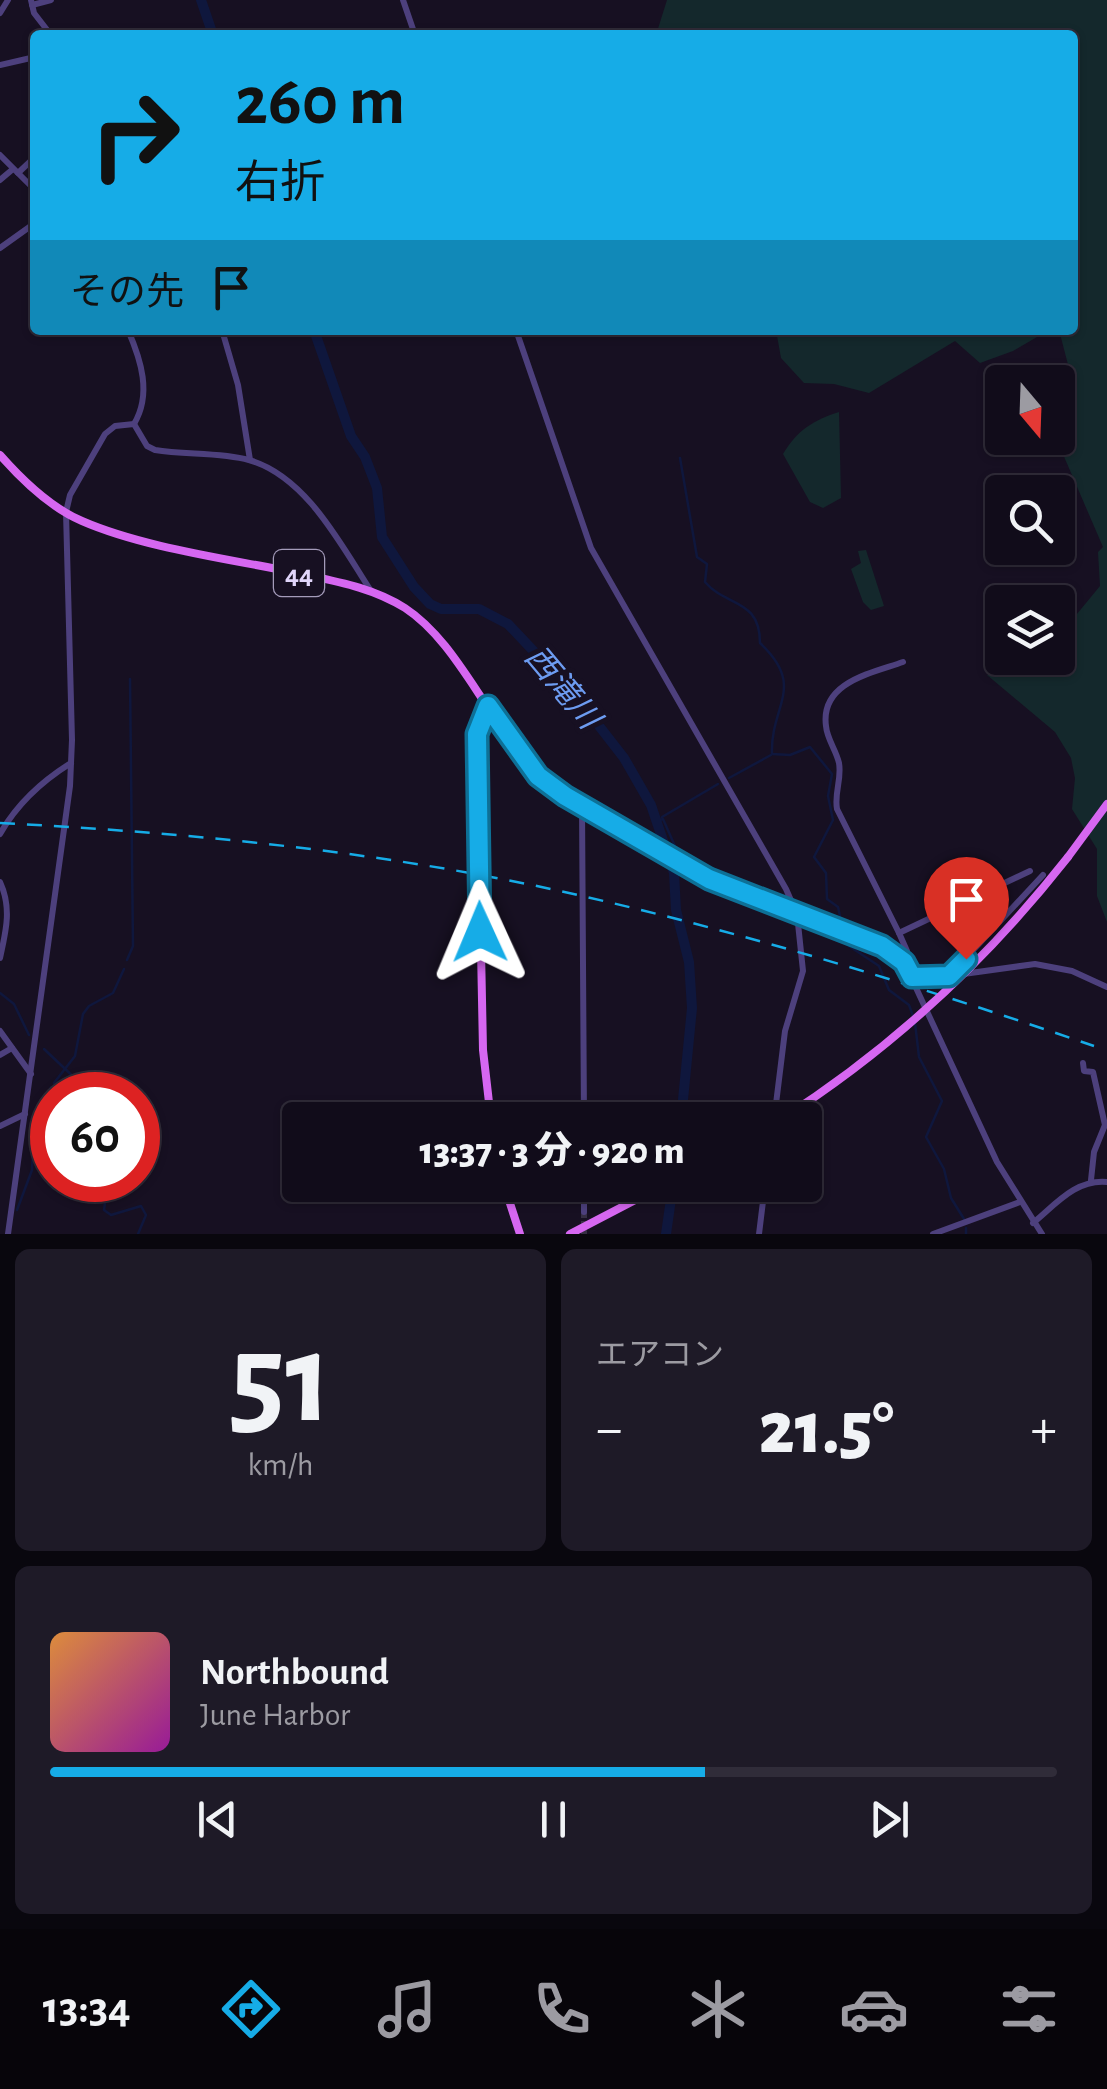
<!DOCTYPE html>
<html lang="ja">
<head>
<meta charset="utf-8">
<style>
  :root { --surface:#110c1a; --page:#1e1a27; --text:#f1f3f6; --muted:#9c9ba2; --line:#302c39; --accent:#16ace7 }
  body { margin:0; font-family:"Alegreya Sans","Noto Sans JP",sans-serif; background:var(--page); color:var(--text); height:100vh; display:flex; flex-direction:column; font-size:38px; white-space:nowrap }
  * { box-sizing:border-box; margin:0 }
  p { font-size:32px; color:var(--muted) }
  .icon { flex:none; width:55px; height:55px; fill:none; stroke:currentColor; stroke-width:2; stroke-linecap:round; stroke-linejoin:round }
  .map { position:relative; height:1234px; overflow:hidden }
  .sheet { display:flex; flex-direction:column; gap:15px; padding:15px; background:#09070e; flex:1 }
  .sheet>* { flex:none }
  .top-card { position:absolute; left:30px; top:30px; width:1048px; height:305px; border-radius:10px; box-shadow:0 2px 8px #0004,0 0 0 2px var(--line); background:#16ace7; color:#111; overflow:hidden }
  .needle { width:65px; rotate:161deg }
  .buttons { position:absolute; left:985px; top:365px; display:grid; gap:20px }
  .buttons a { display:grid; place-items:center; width:90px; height:90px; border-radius:10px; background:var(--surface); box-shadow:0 2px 8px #0004,0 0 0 2px var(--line); font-size:50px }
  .speed { position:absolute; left:30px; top:1072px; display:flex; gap:20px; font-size:50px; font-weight:700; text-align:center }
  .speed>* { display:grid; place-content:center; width:130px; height:130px; border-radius:50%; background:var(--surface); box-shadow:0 2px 8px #0004,0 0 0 2px var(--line); line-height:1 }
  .speed .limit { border:15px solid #d22; background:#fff; color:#111 }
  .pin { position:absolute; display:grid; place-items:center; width:85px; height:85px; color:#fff; margin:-102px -42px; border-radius:50% 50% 50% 0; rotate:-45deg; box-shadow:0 0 10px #0007 }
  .pin .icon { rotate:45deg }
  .me { position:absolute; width:110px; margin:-55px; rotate:359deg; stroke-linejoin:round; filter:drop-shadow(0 0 8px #0008) }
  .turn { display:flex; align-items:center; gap:35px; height:210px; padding:0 40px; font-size:45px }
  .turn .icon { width:130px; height:130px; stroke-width:2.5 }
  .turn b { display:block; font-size:70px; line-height:85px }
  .then { display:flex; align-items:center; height:95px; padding:0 40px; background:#0003; gap:20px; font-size:38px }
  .big { font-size:75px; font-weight:800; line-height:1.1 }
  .sheet .card { flex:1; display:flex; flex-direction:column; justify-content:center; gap:15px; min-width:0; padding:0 35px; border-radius:15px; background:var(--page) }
  .sheet .dial { align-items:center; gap:0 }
  .dial b { font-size:130px; line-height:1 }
  .song { display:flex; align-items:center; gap:30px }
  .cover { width:120px; height:120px; border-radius:15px; background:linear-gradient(135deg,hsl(30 70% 55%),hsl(300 70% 35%)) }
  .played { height:10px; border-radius:5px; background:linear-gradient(90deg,var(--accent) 65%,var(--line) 65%) }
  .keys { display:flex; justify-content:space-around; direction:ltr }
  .heat { display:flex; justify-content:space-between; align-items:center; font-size:55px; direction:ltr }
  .sheet .tiles { flex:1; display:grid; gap:15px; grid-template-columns:1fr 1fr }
  .card:last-child { grid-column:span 2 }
  .trip { position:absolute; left:282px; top:1102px; width:540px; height:100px; border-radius:10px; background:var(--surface); box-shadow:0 2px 8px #0004,0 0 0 2px var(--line); font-weight:800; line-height:100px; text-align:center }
  .menu { display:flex; height:160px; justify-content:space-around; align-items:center; background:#07050a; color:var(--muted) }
  .menu .icon { width:70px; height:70px }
  .menu .selected { color:var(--accent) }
  .menu b { font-size:45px; color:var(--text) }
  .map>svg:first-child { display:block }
  .green { fill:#14282c }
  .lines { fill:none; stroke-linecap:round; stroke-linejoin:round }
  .stream { stroke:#0f173d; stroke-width:2.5 }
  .river { stroke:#0f173d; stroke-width:10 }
  .minor-tunnel { stroke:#352e43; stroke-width:6; stroke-dasharray:6 3; stroke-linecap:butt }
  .minor { stroke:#4d407d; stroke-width:6 }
  .major { stroke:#d667f1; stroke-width:8 }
  .rail { stroke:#16ace7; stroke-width:2.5; stroke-dasharray:15 12; stroke-linecap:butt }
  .major-bridge { stroke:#d667f1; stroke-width:8 }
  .route-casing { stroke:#0e7096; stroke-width:25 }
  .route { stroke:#16ace7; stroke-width:18 }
  .labels { text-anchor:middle; stroke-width:10; stroke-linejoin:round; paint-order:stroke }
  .shield { fill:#171022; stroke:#a49bba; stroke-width:2.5 }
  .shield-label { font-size:28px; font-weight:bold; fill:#e1d6fb }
  .water-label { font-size:32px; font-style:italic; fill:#6d9cf1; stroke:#171022 }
</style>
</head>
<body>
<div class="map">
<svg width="1107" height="1234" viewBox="0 0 1107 1234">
  <rect width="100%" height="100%" fill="#171022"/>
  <g class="green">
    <polygon points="667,0 1107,0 1107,922 1097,896 1097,849 1072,809 1075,778 1071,758 1055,732 987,675 1031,658 1058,658 1058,637 1100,586 1098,552 1103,547 1056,438 1058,394 1071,376 1059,330 1072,330 1072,35 656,35"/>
    <polygon points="776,330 1049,330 1013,351 980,363 955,341 869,393 834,384 804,383 781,358"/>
    <path d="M839 412 841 498 823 508 810 502 783 454C797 430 814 420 839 412Z"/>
    <polygon points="866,550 884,606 871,610 863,602 851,569 861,563 858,551"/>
  </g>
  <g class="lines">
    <g class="stream">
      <path d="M680 458 697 557 707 564 705 582C726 607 760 598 760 643 807 687 770 705 772 754L790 755 810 747 832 774 828 796 833 820 814 857 826 873 827 899 838 907 842 925"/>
      <polyline points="729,778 771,755"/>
      <polyline points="662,817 718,784"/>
      <polyline points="657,821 663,819 678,853 733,882 782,899"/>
      <polyline points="800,907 841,922"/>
      <polyline points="841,936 846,944 879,966 889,990 909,1005 913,1016"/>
      <polyline points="127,960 133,946 130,679"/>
      <polyline points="0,993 14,1004 29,1035"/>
      <polyline points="915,1023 919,1057 942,1101 926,1137 944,1169 951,1198 964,1219"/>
      <polyline points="44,1049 80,1083 102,1095"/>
      <polyline points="54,1083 75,1056 83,1014 89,1006 113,993 124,969"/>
      <polyline points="30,1142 30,1137 45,1112 43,1101 51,1087"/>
      <polyline points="108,1180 104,1210 111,1215 141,1206 146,1215 138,1234"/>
      <polyline points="17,1210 32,1170 33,1146"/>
      <polyline points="966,1228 966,1234"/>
    </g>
    <g class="river">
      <polyline points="201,0 213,35"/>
      <polyline points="314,330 351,436 365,457 377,488 382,537 414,587 430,604 441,609 479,609 508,624 575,695 624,758 651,805 674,873 676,910 689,962 692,1008 681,1120"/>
      <polyline points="666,1234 673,1185"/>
    </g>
    <polyline class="minor-tunnel" points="584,1212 584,1234"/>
    <g class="minor">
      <polyline points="31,0 34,13 51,35"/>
      <polyline points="403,0 415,35"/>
      <polyline points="32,5 51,0"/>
      <polyline points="0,13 8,0"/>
      <polyline points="0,65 35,57"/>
      <polyline points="0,155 35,190"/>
      <polyline points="18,173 35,157"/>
      <polyline points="0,180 13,169"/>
      <polyline points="0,248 35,223"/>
      <path d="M128 330C141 360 152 394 134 424"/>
      <polyline points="222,330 238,385 250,460"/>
      <polyline points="516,330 591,548 786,889 797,914 803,971 785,1031 774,1120"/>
      <path d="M134 424 147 446 155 450C185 455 220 452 249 460 306 476 341 545 371 591"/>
      <path d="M903 662C872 673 820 682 826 726 827 739 836 750 839 763 842 779 834 793 837 809L899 933 907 951 904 962"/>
      <polyline points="487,706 538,776 565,796 709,879 881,946 904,962 997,1162 1042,1234"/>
      <polyline points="582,805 584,1120"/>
      <path d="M0 834C17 804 42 781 71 763"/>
      <path d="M0 882C12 908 6 931 0 958"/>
      <polyline points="899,933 1030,871"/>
      <polyline points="950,975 1043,875"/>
      <polyline points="913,977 949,976 1035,964 1072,971 1107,987"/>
      <polyline points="0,1031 31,1074"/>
      <polyline points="0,1055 12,1048"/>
      <polyline points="1083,1063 1084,1071 1093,1072 1105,1125 1094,1152 1091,1180"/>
      <polyline points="0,1126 25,1114"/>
      <polyline points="584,1212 584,1185"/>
      <path d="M1033 1223C1056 1204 1076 1179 1107 1182"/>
      <polyline points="8,1234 70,786 72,740 66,512 70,495 105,434 115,426 134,424"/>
      <polyline points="759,1234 765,1185"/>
      <polyline points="933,1234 1020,1202"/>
    </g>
    <g class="major">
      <path d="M0 455C22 480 51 508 82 521 144 548 230 559 297 573 334 581 372 587 405 608 440 631 464 672 487 706L478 726 477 748 483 1050 491 1120"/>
      <polyline points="1068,857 1107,804"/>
      <polyline points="504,1185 520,1234"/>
      <polyline points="570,1234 664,1185"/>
    </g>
    <path class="rail" d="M0 823C193 833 389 852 578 895 753 935 925 988 1094 1046"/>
    <path class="major-bridge" d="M780 1120C890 1050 987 960 1068 857"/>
  </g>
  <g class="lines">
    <defs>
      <polyline id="route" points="480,932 477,734 488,706 538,776 565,796 709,879 882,946 904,962 912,977 949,976 966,959"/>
    </defs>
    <use href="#route" class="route-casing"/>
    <use href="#route" class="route"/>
  </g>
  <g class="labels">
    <rect class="shield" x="274" y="550" width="50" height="46" rx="8"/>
    <g class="shield-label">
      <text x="299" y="583">44</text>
    </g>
    <g class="water-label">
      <text transform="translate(563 687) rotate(50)" y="11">西滝川</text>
    </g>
  </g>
</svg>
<div class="buttons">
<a><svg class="needle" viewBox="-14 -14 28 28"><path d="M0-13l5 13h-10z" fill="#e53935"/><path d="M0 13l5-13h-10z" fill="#9c9ba2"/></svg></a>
<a><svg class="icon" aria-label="search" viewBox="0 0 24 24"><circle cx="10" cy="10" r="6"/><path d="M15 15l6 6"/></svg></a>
<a><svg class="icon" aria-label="layers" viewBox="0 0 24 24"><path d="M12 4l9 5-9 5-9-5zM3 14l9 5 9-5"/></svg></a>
</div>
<div class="speed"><div class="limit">60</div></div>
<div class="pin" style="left:966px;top:959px;background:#d93025"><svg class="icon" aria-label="arrive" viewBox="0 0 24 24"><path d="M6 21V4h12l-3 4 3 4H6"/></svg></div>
<svg class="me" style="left:480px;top:932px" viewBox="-20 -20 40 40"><path d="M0-17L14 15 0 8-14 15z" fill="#16ace7" stroke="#fff" stroke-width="4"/></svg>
<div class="trip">13:37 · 3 分 · 920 m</div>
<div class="top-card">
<div class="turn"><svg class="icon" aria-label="right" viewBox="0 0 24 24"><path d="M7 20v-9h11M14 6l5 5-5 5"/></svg><div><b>260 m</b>右折</div></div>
<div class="then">その先<svg class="icon" aria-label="arrive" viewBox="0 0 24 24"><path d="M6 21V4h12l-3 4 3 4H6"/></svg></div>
</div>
</div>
<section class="sheet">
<div class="tiles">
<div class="card dial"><b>51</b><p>km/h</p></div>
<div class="card"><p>エアコン</p>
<div class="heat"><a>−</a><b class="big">21.5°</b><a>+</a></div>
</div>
<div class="card">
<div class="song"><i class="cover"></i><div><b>Northbound</b><p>June Harbor</p></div></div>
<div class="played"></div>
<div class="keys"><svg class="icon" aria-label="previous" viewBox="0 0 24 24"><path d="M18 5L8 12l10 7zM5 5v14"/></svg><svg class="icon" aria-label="pause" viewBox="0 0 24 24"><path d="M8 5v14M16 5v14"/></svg><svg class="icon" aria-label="next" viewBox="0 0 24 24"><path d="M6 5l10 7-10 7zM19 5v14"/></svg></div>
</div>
</div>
</section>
<nav class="menu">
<b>13:34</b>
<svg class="icon selected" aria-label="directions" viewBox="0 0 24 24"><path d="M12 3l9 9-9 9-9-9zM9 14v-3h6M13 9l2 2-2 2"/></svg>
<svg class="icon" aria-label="music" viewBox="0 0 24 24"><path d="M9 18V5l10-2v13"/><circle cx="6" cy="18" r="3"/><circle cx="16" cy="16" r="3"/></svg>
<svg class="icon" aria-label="phone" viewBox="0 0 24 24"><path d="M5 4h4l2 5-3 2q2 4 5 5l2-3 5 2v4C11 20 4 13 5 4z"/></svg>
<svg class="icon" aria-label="climate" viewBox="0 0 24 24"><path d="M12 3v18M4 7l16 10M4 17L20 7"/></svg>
<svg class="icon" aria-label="car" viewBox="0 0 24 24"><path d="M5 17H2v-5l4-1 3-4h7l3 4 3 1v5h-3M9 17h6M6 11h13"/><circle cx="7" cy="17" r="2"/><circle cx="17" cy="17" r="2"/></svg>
<svg class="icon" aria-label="filters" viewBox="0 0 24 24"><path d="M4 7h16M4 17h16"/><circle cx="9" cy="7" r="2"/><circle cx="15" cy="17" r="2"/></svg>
</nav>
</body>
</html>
